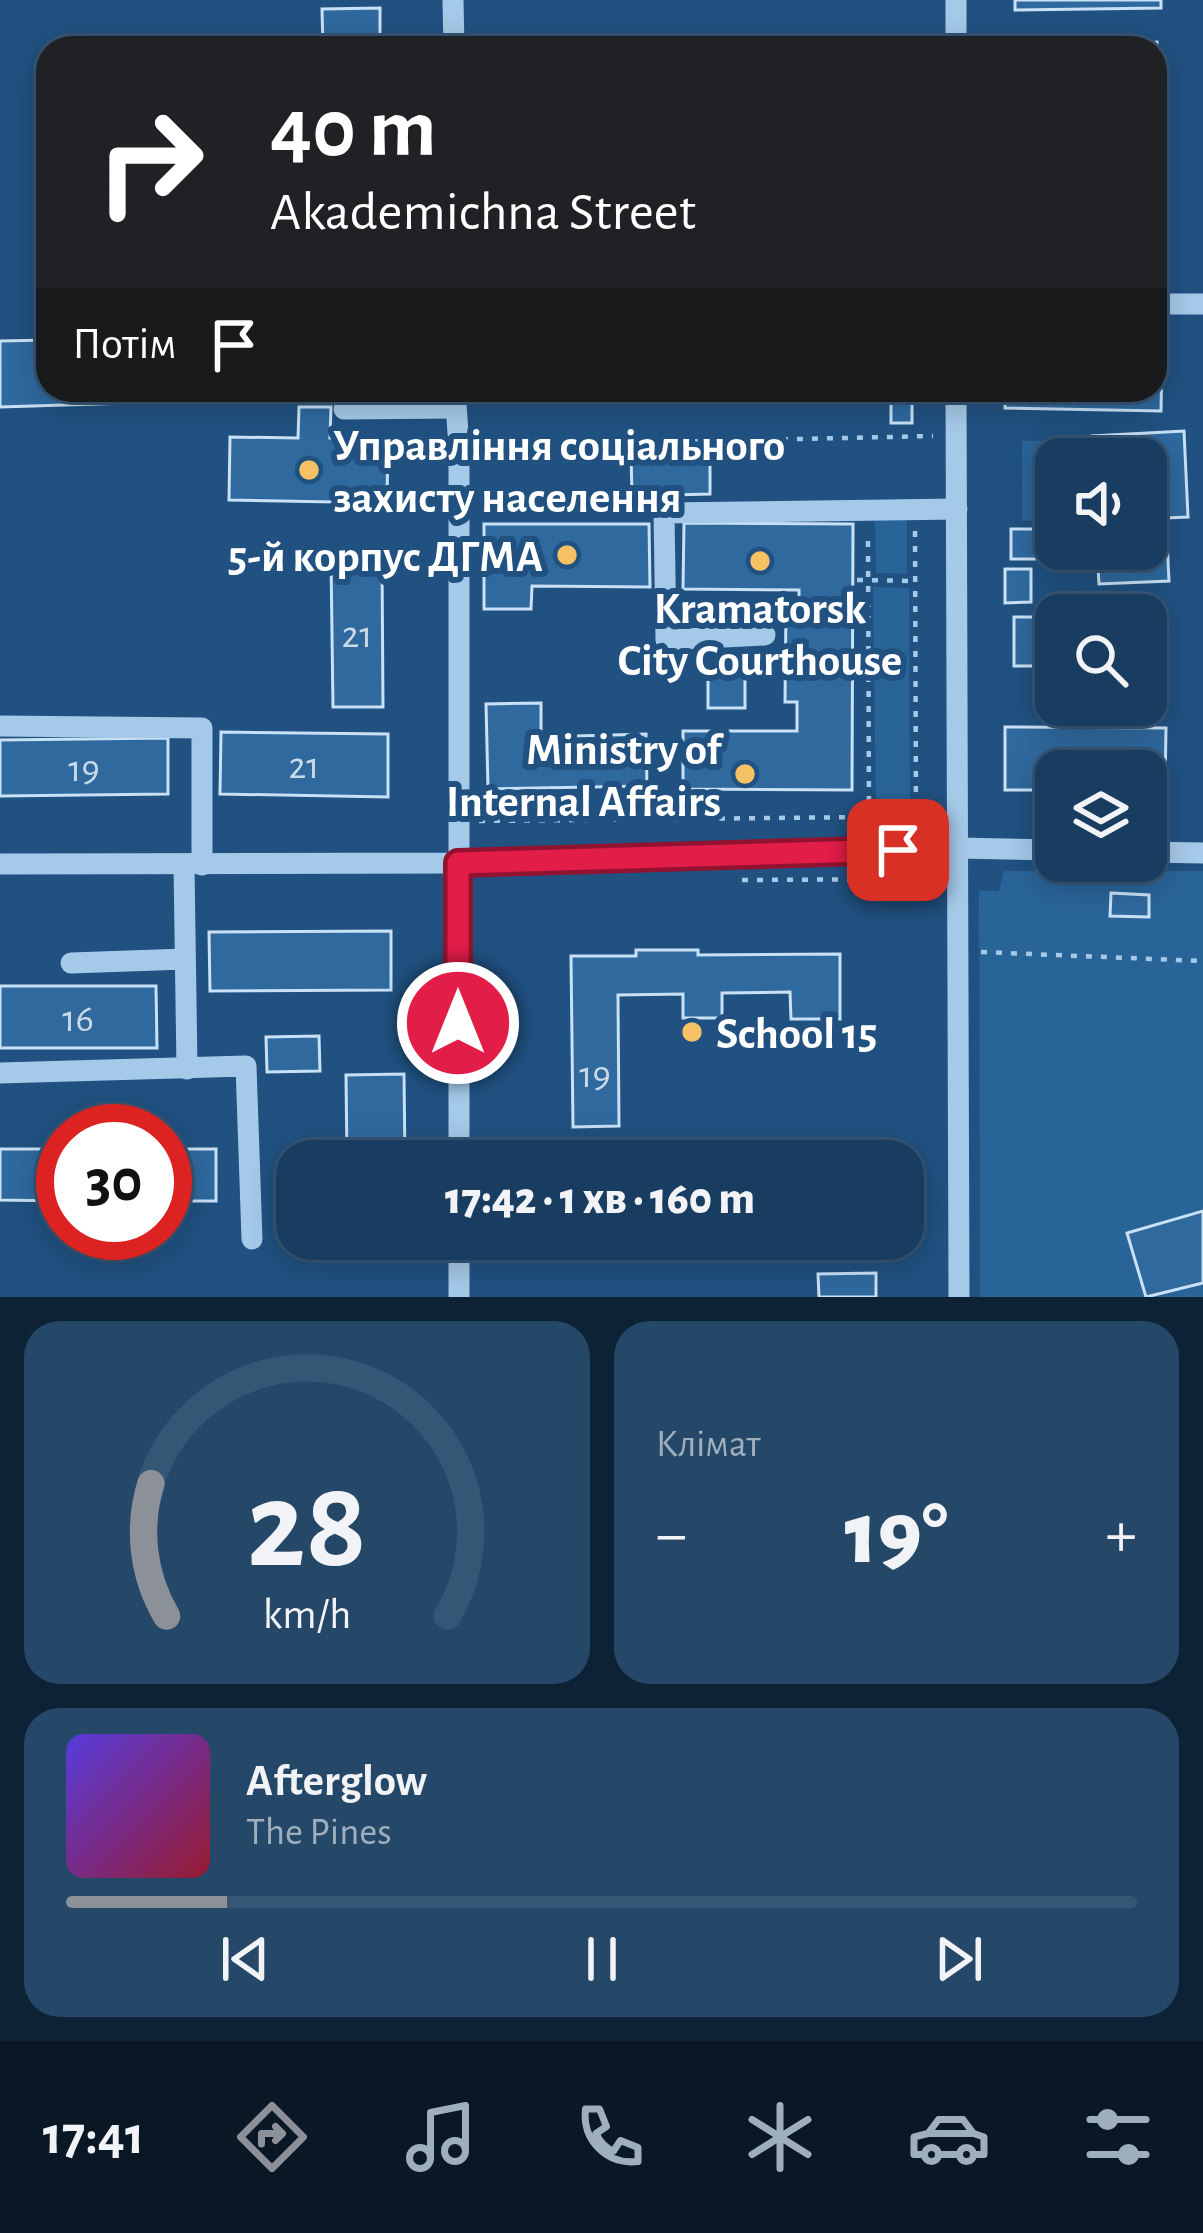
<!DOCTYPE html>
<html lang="uk">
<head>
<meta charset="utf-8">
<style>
  :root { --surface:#183d60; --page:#254869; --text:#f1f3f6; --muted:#9faebd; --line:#365675; --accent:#8c9099 }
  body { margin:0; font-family:"Alegreya Sans",sans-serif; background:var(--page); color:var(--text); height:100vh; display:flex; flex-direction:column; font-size:45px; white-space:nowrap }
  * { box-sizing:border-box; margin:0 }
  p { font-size:39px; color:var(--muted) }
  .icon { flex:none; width:66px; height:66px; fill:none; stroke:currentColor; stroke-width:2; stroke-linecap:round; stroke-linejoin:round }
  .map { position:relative; height:1297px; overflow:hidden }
  .details { display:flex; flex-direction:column; gap:24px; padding:24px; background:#0d2235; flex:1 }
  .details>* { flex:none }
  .guide { position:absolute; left:36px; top:36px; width:1131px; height:366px; border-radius:36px; box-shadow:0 6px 30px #0003,0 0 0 3px var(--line); background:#202124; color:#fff; overflow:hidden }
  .fabs { position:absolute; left:1035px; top:438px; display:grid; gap:24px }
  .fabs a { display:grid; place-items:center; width:132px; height:132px; border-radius:24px; background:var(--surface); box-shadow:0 6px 30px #0003,0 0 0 3px var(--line); font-size:60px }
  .speed { position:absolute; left:36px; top:1104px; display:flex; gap:24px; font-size:60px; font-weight:700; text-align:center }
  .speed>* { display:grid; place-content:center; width:156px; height:156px; border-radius:50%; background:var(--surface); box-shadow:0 6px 30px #0003,0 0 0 3px var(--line); line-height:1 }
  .speed .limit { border:18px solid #d22; background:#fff; color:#111 }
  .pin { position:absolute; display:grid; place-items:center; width:102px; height:102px; color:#fff; margin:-51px; border-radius:24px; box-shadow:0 6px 18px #0006 }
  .me { position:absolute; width:132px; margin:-66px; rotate:0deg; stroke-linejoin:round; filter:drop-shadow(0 0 9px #0008) }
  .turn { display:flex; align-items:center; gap:42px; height:252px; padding:0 36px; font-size:54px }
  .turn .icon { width:156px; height:156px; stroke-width:2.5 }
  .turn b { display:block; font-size:84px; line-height:102px }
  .then { display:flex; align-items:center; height:114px; padding:0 36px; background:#0003; gap:24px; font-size:45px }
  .big { font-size:90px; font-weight:800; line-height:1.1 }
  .details .card { flex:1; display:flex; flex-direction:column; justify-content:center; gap:18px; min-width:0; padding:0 42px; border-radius:36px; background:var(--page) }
  .details .dial { align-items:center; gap:0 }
  .dial svg { height:312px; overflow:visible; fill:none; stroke:var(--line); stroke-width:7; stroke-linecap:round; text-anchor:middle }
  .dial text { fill:var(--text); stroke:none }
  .song { display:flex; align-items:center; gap:36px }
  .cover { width:144px; height:144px; border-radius:18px; background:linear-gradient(135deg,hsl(250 70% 55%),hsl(350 70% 35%)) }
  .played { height:12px; border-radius:6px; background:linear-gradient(90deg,var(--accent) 15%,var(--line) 15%) }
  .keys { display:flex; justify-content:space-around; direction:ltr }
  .heat { display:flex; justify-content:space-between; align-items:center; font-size:66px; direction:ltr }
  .details .tiles { flex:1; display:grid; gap:24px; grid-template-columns:1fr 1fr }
  .card:last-child { grid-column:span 2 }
  .trip { position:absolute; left:276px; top:1140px; width:648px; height:120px; border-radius:36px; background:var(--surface); box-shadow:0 6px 30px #0003,0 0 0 3px var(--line); font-weight:800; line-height:120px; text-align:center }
  .menu { display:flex; height:192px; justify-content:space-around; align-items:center; background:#0a1826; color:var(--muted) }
  .menu .icon { width:84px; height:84px }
  .menu .on { color:var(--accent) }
  .menu b { font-size:54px; color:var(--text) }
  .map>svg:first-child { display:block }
  .green { fill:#296499 }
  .building { fill:#2f699e; stroke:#c9e1f6; stroke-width:3 }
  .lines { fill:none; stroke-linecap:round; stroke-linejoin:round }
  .path { stroke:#a5c9e8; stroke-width:4.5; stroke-dasharray:6 9; stroke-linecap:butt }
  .minor { stroke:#a5c9e8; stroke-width:21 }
  .route-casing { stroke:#92132f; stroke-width:30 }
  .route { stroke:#e11d48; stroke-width:21 }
  .poi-dot { fill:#f6c065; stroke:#205180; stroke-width:4.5 }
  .labels { text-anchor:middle; stroke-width:12; stroke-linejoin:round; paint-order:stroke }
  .number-label { font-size:39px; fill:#cbdae7 }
  .poi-label { font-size:45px; font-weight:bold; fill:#fff; stroke:#205180; text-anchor:start }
</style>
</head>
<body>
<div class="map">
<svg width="1203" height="1297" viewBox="0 0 1203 1297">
  <rect width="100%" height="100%" fill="#205180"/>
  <g class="green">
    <polygon points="1022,441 1073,441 1073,459 1056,459 1056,520 1022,521"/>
    <polygon points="875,519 907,519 907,574 876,573"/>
    <polygon points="873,587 909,588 910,813 876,812"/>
    <polygon points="1004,871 1203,871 1203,1297 980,1297 979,891 999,891"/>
  </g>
  <g class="building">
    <polygon points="1015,0 1161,0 1161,8 1015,10"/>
    <polygon points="380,8 380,48 323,48 322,9"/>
    <polygon points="1157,42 1167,194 1155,195 1155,48 1097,46"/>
    <polygon points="48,340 48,390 161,390 161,402 0,407 0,341"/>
    <polygon points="1155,354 1162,354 1161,411 1005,408 1005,390 1155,390"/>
    <rect x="891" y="390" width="21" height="33"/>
    <polygon points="299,407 331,407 330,438 388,439 387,503 229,500 230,437 298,438"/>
    <polygon points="1184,431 1188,517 1166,518 1169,581 1099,584 1097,549 1146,549 1146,459 1093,459 1092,436"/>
    <polygon points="710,452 710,494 632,496 631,453"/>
    <polygon points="684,523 853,524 852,790 683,789 683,731 797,731 797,702 785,702 786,607 799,607 799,590 683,589"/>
    <polygon points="484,524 649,524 650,587 532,586 531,609 484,609"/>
    <rect x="1011" y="529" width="39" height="30"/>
    <polygon points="382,559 383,707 333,707 331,560"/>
    <polygon points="1005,569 1031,569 1031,602 1005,603"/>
    <rect x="1014" y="617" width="42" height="49"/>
    <rect x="708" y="670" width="37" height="38"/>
    <polygon points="541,703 541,737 646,734 647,786 488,789 486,704"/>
    <polygon points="1005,727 1166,728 1165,791 1146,791 1146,771 1056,771 1056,790 1005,790"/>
    <polygon points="221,732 388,734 388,797 220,794"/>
    <polygon points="168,738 168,794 0,796 0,740"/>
    <polygon points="1111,893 1149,895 1149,917 1110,916"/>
    <polygon points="391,931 391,990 210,991 209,932"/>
    <polygon points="636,950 698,950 698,955 840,954 840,1019 791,1019 790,992 722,993 722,1018 683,1018 683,994 618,995 619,1126 573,1127 571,956 636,956"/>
    <polygon points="0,986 156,986 157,1048 0,1048"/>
    <polygon points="319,1036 320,1071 267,1072 266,1037"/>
    <polygon points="404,1074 405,1161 347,1161 346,1075"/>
    <polygon points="332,1143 333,1161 297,1161 297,1183 296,1144"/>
    <polygon points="0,1149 63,1149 63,1201 0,1200"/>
    <rect x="165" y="1149" width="51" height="52"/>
    <polygon points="1203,1211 1203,1283 1146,1297 1127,1233"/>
    <polygon points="876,1273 876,1297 819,1297 818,1274"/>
  </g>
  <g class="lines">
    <g class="path">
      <polyline points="482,446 933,436"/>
      <polyline points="915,531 916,820"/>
      <polyline points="857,580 915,581"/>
      <polyline points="869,817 934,821"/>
      <polyline points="479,821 869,817 868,534"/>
      <polyline points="742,880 934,879"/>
      <polyline points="981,952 1203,961"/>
    </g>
    <g class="minor">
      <polyline points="453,0 454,48"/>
      <polyline points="956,0 956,48"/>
      <polyline points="1155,304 1203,304"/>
      <polyline points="455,390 459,447 459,1161"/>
      <polyline points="956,390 959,1297"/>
      <polyline points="344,409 455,408"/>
      <polyline points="765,635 666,640 664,513 957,509"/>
      <polyline points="0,726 202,728 202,865"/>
      <polyline points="1146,852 1203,853"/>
      <polyline points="0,864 458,863 958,848 1056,850"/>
      <polyline points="184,865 187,1069"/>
      <polyline points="71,963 185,959"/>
      <polyline points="0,1073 246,1066 252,1239"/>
      <polyline points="459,1239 459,1297"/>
    </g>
  </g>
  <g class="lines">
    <defs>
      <polyline id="route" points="458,1023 458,863 898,850"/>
    </defs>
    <use href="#route" class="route-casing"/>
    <use href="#route" class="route"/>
  </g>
  <g class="poi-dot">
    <circle cx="309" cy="470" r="12"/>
    <circle cx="567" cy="555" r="12"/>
    <circle cx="760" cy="561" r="12"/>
    <circle cx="745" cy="774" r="12"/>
    <circle cx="692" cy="1032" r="12"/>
  </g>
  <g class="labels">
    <g class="number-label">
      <text x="357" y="647">21</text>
      <text x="304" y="778">21</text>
      <text x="84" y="781">19</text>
      <text x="78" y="1031">16</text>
      <text x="595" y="1087">19</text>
    </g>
    <g class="poi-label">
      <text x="333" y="460">Управління соціального<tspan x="333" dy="52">захисту населення</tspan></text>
      <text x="543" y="571" text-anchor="end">5-й корпус ДГМА</text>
      <text x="760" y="623" text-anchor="middle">Kramatorsk<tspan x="760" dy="52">City Courthouse</tspan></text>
      <text x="721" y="764" text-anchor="end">Ministry of<tspan x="721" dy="52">Internal Affairs</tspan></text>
      <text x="716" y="1048">School 15</text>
    </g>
  </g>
</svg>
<div class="fabs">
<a><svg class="icon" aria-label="sound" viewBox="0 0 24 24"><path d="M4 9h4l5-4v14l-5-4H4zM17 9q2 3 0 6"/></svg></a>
<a><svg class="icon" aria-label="search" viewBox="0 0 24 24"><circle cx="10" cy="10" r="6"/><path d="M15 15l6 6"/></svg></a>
<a><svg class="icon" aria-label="layers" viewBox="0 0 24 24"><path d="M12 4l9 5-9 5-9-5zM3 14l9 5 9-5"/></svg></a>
</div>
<div class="speed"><div class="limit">30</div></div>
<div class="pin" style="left:898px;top:850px;background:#d93025"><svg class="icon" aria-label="arrive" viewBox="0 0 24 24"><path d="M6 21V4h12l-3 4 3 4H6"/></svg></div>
<svg class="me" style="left:458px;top:1023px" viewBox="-20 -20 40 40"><circle r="17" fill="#e11d48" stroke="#fff" stroke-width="3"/><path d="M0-11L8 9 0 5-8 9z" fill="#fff"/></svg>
<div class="trip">17:42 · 1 хв · 160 m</div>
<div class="guide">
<div class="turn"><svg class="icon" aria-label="right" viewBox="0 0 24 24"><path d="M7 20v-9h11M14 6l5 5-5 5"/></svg><div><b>40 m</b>Akademichna Street</div></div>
<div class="then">Потім<svg class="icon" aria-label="arrive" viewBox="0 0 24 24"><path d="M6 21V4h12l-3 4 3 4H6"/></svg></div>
</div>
</div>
<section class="details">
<div class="tiles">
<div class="card dial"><svg viewBox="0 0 100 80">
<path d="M14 69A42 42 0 1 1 86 69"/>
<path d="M14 69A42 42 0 0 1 10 35" stroke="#8c9099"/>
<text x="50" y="56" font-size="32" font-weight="700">28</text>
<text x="50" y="72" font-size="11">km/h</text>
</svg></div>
<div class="card"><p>Клімат</p>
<div class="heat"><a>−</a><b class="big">19°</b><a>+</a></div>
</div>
<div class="card">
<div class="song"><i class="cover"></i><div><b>Afterglow</b><p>The Pines</p></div></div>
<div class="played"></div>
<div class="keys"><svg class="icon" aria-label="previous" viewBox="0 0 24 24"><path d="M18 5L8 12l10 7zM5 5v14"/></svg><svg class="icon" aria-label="pause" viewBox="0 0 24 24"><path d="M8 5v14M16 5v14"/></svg><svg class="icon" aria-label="next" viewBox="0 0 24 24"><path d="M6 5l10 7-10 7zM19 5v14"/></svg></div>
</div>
</div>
</section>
<nav class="menu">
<b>17:41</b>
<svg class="icon on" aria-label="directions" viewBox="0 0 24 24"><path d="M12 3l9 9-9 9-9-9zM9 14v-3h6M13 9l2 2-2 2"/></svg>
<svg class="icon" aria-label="music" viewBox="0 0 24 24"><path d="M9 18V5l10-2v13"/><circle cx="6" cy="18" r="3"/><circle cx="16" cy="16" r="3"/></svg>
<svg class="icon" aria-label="phone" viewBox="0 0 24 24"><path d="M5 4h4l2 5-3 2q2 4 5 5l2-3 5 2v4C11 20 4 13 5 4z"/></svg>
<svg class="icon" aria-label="climate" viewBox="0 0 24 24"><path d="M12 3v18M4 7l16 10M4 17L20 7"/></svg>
<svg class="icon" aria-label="car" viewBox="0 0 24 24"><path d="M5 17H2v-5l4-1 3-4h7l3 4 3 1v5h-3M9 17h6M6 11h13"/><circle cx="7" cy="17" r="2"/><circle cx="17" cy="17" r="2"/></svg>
<svg class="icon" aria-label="filters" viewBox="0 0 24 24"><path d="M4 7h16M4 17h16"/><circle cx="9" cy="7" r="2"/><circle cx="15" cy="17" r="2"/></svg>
</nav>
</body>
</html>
